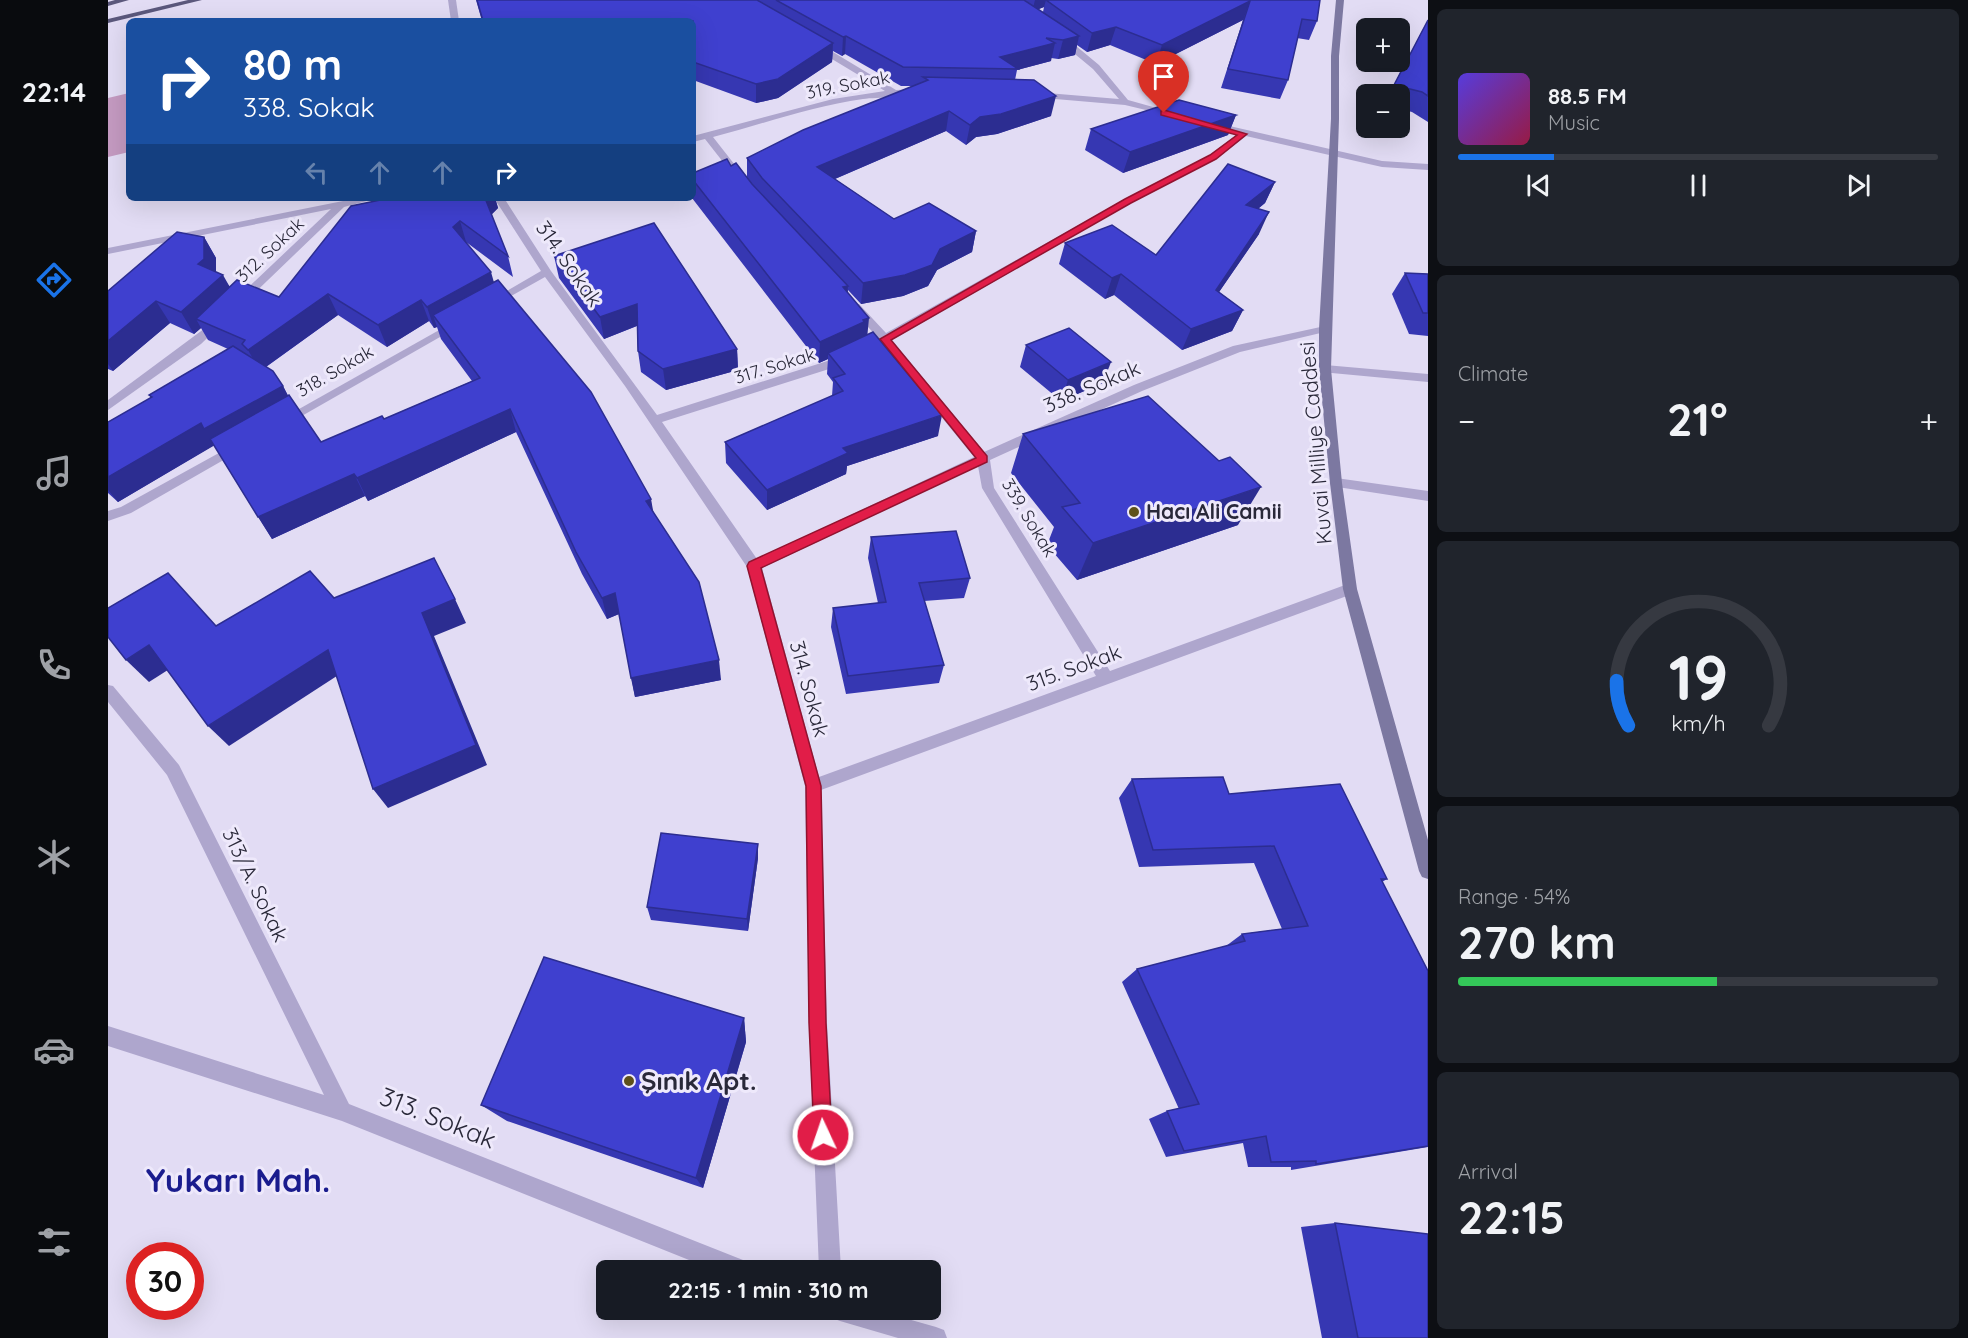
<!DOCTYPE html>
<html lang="en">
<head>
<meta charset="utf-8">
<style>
  :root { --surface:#171b24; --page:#20242c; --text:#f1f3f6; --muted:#9ea1a6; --line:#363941; --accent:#1a73e8 }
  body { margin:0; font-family:Quicksand,sans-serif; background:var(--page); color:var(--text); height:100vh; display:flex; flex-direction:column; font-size:22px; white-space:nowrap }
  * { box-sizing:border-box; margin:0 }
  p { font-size:20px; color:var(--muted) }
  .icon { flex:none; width:33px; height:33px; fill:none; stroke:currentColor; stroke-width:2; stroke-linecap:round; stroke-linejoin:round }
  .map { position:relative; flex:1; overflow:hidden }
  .drawer { display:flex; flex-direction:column; gap:9px; padding:9px; background:#0d0f14; width:540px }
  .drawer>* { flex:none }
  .banner { position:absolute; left:18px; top:18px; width:570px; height:183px; border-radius:9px; box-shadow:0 6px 24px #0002; background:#1a4fa0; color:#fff; overflow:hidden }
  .fabs { position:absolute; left:1248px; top:18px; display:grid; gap:12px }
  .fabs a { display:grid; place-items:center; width:54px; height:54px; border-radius:9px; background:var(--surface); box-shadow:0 6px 24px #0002; font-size:30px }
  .speed { position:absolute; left:18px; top:1242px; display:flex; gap:12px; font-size:30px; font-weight:700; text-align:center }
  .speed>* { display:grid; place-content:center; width:78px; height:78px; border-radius:50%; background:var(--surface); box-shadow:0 6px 24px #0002; line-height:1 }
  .speed .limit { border:9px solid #d22; background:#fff; color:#111 }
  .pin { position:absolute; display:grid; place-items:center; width:51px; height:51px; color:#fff; margin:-62px -26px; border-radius:50% 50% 50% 0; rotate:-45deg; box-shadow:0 0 6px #0007 }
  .pin .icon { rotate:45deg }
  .me { position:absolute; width:66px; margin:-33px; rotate:357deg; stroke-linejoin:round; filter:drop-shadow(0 0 4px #0008) }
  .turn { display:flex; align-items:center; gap:21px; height:126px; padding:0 18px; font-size:27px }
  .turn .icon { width:78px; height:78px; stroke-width:2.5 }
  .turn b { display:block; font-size:42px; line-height:51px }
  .lanes { display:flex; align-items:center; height:57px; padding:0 18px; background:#0003; justify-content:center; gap:30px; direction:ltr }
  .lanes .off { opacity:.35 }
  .big { font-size:45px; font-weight:700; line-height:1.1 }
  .drawer .widget { flex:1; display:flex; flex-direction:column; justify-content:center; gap:9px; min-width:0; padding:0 21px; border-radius:9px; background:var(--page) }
  .drawer .dial { align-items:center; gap:0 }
  .dial svg { height:156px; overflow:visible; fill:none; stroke:var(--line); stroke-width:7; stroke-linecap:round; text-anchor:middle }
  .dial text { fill:var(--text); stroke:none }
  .song { display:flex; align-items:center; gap:18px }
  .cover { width:72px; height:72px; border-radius:9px; background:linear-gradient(135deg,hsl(250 70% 55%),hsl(340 70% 35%)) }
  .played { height:6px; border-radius:3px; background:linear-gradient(90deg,var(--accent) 20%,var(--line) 20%) }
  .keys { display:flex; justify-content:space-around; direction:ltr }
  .heat { display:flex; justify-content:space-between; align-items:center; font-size:33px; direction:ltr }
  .charge { height:9px; border-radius:4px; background:linear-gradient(90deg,#34c759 54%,var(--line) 0) }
  .trip { position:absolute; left:488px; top:1260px; width:345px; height:60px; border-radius:9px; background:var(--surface); box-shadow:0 6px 24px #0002; font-weight:700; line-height:60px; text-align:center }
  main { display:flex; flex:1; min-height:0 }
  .dock { display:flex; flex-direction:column; width:108px; justify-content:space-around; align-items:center; background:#090b0e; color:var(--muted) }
  .dock .icon { width:42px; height:42px }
  .dock .selected { color:var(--accent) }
  .dock b { font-size:27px; color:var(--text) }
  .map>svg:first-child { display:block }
  .green { fill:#c49ac1 }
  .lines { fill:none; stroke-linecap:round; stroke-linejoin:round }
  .street { fill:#aea6cd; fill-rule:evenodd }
  .secondary { fill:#7c78a1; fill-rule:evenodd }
  .primary { fill:#5b587c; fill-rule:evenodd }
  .wall { fill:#3637b2; fill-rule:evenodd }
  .shaded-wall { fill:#2c2d91 }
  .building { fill:#3f40cf; stroke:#2c2d91; stroke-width:1.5 }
  .route { fill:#e11d48; stroke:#92132f; stroke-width:1.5 }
  .poi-dot { fill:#5e511a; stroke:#eee9fb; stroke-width:2 }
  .labels { text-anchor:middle; stroke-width:6; stroke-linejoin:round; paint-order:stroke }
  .far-street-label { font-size:18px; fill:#292839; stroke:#eee9fb }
  .street-label { font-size:21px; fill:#292839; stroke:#eee9fb }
  .poi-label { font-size:21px; font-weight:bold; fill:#292839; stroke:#eee9fb; text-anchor:start }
  .near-poi-label { font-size:26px; font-weight:bold; fill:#292839; stroke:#eee9fb; text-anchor:start }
  .near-street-label { font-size:26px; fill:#292839; stroke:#eee9fb }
  .near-district-label { font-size:33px; font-weight:bold; fill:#1a1c8e; stroke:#eee9fb }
</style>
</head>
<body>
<main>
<nav class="dock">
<b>22:14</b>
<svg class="icon selected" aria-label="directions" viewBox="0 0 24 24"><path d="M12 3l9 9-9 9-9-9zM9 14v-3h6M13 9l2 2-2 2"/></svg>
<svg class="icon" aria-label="music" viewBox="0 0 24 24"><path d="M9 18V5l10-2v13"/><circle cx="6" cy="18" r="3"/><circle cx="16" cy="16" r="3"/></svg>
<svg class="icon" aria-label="phone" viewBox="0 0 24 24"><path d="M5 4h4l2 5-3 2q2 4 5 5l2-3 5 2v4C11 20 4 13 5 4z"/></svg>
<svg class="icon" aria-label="climate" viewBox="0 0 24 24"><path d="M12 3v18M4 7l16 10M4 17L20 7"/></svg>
<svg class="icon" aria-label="car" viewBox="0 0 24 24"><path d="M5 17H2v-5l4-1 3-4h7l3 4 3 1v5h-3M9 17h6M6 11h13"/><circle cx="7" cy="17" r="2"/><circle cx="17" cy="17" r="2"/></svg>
<svg class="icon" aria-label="filters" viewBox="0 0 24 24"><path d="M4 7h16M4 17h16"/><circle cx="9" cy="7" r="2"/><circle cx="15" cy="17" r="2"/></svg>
</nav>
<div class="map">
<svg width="1320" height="1338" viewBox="0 0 1320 1338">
  <rect width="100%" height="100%" fill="#e2dcf4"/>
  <polygon class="green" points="21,93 21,152 0,157 0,98"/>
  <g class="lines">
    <g class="street">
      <polygon points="340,0 348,0 351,21 343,21"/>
      <polygon points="950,36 956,36 991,65 1020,100 1063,112 1063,116 1017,105 924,97 924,93 927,92 1011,99 985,69 950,40"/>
      <path d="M704 43H710L788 90 810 89 814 92C805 98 769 97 755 99 704 106 655 124 605 137L634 174 629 177 626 176 597 139 585 142V136L725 99 777 91 704 47Z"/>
      <path d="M1104 122 1274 161 1320 164V170L1274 167 1138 136 1108 159 1023 203 784 340 876 452 1026 385 1125 346 1217 326 1221 327V331L1132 352 1034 391 882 460 886 488 1002 671 1237 585H1247L1249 589 1247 593 713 790 719 1023 733 1270H711L701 1023 697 786 639 567 517 386 437 277 389 304H381L380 302 433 271 386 198H396L443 271 549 415 732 357H740V363L554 422 649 559 866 457 775 345 764 347V341L770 338 743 308V304H751L778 333 1017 199 1102 155 1130 134 1101 127V123ZM870 466 874 488 988 676 711 777 654 568Z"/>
      <polygon points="250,198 270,198 236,207 135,304 127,304 127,300 223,209 0,254 0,248"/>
      <polygon points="112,317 118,320 116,322 93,344 0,410 0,400"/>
      <polygon points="349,320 353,321 353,325 178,425 174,426 168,422"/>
      <polygon points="1217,365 1320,374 1320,382 1213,372 1213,366"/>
      <polygon points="129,443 133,444 135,447 133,450 23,513 0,521 0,511 13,507"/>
      <polygon points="1228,478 1320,491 1320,501 1223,486 1222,483 1223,480"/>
      <polygon points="0,685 5,686 71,765 241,1104 640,1262 643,1270 606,1270 234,1121 0,1046 0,1026 216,1095 59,775 0,702"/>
      <polygon points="721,1310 768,1310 828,1327 836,1330 839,1338 790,1338 732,1321 724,1318"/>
    </g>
    <polygon class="secondary" points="1228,0 1236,0 1231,56 1231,119 1223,369 1234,483 1249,589 1320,840 1320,879 1314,877 1311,871 1235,589 1222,483 1211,369 1211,329 1223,119 1223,56"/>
    <g class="primary">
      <polygon points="7,0 21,0 0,6 0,2"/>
      <polygon points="80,0 94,0 0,23 0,19"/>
    </g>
  </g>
  <g class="wall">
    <path d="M368 0H1212L1209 21 1201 40 1189 38 1180 80 1172 99 1113 88 1135 20 1048 64 1002 45 979 52 969 45 967 55 950 59 943 58V61L909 70 907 80 943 116 889 134 868 137 858 145 838 131 727 179 786 219 868 231 864 252 829 270 820 286 795 296 753 304 740 290V293L759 334 830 436 739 466 738 474 659 510 618 463 617 442 724 396 725 382 719 374 720 359 711 363 584 198H585V173L623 166 639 178V158L804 86H793L737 54 734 56 725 51 724 62 670 98 648 103 585 80V21H374ZM936 7 935 12 930 9Z"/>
    <polygon points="1320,20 1320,122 1304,112 1292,109 1292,94 1281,94"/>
    <polygon points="1128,115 1120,135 1015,173 977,150 983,129"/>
    <polygon points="1167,182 1157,203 1150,209 1151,234 1111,292 1135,310 1124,331 1074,350 1006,295 997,299 951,264 957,243 1048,255"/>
    <path d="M282 198H387L390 208 383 215 400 256 405 277 358 242 545 512 613 680 527 697 511 614 499 619 474 574 408 432 260 501 257 496 164 539 106 445 10 502 0 493V422L43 398 41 395 120 349 100 340 93 328 86 334 62 323 5 371 0 369V291L96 237 108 258V272L122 287 171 297ZM230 315 279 347 321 321 326 328 329 327 333 339 364 381 276 419 213 442 180 396 175 386 158 367Z"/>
    <polygon points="446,256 629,349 630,370 558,390 533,372 530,351 529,326 496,339 451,278"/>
    <polygon points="1297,273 1320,274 1320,336 1301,334 1284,294"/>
    <polygon points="918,345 995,383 953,401 912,367"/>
    <polygon points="915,434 1130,525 969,580 939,545 946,527 903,473"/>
    <polygon points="763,537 862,578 856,598 816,601 836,665 831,683 738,694 723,627 725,608 770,603 760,558"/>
    <polygon points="1024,779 1121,794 1279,879 1274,882 1320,971 1320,1147 1183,1170 1183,1167 1140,1167 1135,1143 1058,1157 1041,1119 1059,1111 1071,1109 1014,982 1029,969 1118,946 1134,934 1174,929 1146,863 1031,867 1011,798"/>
    <polygon points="650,844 650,858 640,931 543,920 539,907"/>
    <polygon points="636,1018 638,1042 595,1188 399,1121 373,1105"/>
    <polygon points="1227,1223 1320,1338 1214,1338 1193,1227"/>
  </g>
  <g class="shaded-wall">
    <polygon points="927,0 955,0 938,0 936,7 924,12"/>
    <polygon points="1142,1 1135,20 1048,64 1054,45"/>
    <polygon points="1008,27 1002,45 979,52 984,33"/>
    <polygon points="738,36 737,54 734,56 735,37"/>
    <polygon points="971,36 967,55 950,59 955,40"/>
    <polygon points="725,43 724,62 670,98 648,103 648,84"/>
    <polygon points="947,43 943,61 909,70 910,69 892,57"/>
    <polygon points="948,96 943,116 889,134 868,137 858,145 862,125 872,117"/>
    <polygon points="841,111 838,131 708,187 709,167"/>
    <polygon points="1128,115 1120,135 1015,173 1022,152"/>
    <polygon points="1167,182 1157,203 1128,226 1138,205"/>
    <polygon points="376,198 387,198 390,208 381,217"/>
    <polygon points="1161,212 1151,234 1098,311 1108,290"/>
    <polygon points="352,221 358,242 345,227"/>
    <polygon points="868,231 864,252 829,270 820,286 795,296 753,304 755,283 832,249"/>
    <polygon points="96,237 108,258 108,280 90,264"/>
    <polygon points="383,272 389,293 325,315 329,327 326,328 319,307"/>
    <polygon points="1013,274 1006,295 997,299 1004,278"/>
    <polygon points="115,275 127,296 88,319 93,328 86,334 73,312"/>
    <polygon points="740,286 738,307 735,287"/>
    <polygon points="220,294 230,315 152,371 140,350"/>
    <polygon points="313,300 321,321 279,347 270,325"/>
    <polygon points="48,301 62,323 5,371 0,364 0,341"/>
    <polygon points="529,304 531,325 496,339 492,317"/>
    <polygon points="1135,310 1124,331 1074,350 1083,329"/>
    <polygon points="761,318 759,339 720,353 720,359 711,363 712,342 755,320"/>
    <polygon points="629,349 630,370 558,390 555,369"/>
    <polygon points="1003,362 995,383 953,401 960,380"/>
    <polygon points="175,386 186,407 107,445 10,502 0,490 0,477 93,423"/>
    <polygon points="402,409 408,432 260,501 249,478"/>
    <polygon points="834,415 830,436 739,466 738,474 659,510 659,490 735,448"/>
    <polygon points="246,474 257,496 164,539 150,517"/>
    <polygon points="1153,487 1130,525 969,580 985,543"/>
    <polygon points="543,499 547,521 538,501"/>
    <polygon points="507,593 511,614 499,619 494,598"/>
    <polygon points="347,599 358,623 326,636 379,765 280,808 265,789 314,613"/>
    <polygon points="41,645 63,668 41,682 18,660"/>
    <polygon points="220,650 235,672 121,746 100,726"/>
    <polygon points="611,660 613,680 527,697 523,678"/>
    <polygon points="650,844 650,858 640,931 639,919"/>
    <polygon points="636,1018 638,1042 595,1188 588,1178"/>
  </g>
  <g class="building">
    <polygon points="369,0 649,0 725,43 670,79 648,84 585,62 585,21 375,21"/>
    <polygon points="668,0 916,0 971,36 955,40 938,38 947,43 892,57 910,69 795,67 738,36 735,37"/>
    <polygon points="938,0 1212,0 1209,21 1194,19 1180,80 1120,69 1142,1 1054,45 1008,27 984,33"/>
    <polygon points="1320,20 1320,96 1314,92 1286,85"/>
    <polygon points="815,77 926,80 948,96 893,114 872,117 862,125 841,111 709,167 786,219 821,203 868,231 832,249 824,265 797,275 755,283 654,178 639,158 695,130 820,80"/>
    <polygon points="1071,100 1128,115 1022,152 983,129"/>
    <polygon points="619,159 623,166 628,163 644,184 740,286 735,287 761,318 755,320 756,322 712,342 585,180 585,173"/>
    <polygon points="1120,164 1167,182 1138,205 1161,212 1108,290 1135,310 1083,329 1013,274 1004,278 957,243 1004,225 1048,255"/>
    <polygon points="282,198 377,198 400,256 352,221 345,227 383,272 319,307 313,300 270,325 220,294 140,350 134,344 137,340 88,319 129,280 171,297 243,206"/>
    <polygon points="546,223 629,349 555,369 530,351 529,304 492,317 446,256"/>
    <polygon points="69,232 96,237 96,259 90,264 115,275 73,312 48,301 0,341 0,291"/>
    <polygon points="1297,273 1320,274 1320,313 1315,313"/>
    <polygon points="390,280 483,392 543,499 538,501 591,582 611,660 523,678 507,593 494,598 468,552 402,409 249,478 246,474 150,517 102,439 181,395 213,442 274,416 276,419 372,378 325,315"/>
    <polygon points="961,328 1003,362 960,380 918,345"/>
    <polygon points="765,332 834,415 735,448 740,453 659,490 617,442 735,391 725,378 737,374 720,353"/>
    <polygon points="125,346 165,371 175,386 96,429 93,423 0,477 0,422 44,397 41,395"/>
    <polygon points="1040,396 1111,461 1122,457 1153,487 985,543 954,507 972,503 915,434"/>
    <polygon points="848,531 862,578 811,583 836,665 740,676 725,608 778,602 763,537"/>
    <polygon points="326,558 347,599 314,613 368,745 265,789 220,650 100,726 41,645 18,660 0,637 0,608 60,573 108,626 202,571 226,598"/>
    <polygon points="1115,777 1121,794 1232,784 1279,879 1273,879 1320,971 1320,1146 1208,1164 1208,1161 1163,1162 1158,1136 1076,1151 1059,1111 1091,1104 1029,969 1137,941 1134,934 1200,926 1166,846 1045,850 1024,779"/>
    <polygon points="553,833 650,844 639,919 539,907"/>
    <polygon points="436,957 636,1018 588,1178 373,1105"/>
    <polygon points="1227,1223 1320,1234 1320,1338 1250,1338"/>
  </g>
  <polygon class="route" points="1056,110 1139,134 1108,159 1023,203 783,340 879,456 879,462 653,568 713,786 718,1023 724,1135 722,1142 715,1145 709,1142 706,1135 701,1023 698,786 639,566 641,562 868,458 772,339 1017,199 1102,155 1129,135 1053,115 1053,111"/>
  <g class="poi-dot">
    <circle cx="1026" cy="512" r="6"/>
    <circle cx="521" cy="1081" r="6"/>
  </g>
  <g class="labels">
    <g class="far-street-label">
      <text transform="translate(740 85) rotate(-11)" y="6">319. Sokak</text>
      <text transform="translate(162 250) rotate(-43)" y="6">312. Sokak</text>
      <text transform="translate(667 366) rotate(-17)" y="6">317. Sokak</text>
      <text transform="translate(227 371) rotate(-30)" y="6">318. Sokak</text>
      <text transform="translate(921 518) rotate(59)" y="6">339. Sokak</text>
    </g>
    <g class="street-label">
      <text transform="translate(461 264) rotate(55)" y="7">314. Sokak</text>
      <text transform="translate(984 387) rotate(-23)" y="7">338. Sokak</text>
      <text transform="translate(1208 443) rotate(-95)" y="7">Kuvai Milliye Caddesi</text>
      <text transform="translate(966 668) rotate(-20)" y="7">315. Sokak</text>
      <text transform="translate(701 689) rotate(75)" y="7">314. Sokak</text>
      <text transform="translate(147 885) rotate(64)" y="7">313/A. Sokak</text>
    </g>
    <g class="poi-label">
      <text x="1038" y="519">Hacı Ali Camii</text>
    </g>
    <g class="near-poi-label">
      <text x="533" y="1090">Şınık Apt.</text>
    </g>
    <g class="near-street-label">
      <text transform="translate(330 1118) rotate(22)" y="9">313. Sokak</text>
    </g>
    <g class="near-district-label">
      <text x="130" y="1192">Yukarı Mah.</text>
    </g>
  </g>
</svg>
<div class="fabs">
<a>+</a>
<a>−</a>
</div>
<div class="speed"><div class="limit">30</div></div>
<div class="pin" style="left:1056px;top:113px;background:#d93025"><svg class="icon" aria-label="arrive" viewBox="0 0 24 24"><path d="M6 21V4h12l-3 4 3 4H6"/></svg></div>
<svg class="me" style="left:715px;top:1135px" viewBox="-20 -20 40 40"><circle r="17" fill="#e11d48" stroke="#fff" stroke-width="3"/><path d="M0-11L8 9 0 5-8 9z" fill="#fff"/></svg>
<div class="trip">22:15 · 1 min · 310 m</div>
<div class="banner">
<div class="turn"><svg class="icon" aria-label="right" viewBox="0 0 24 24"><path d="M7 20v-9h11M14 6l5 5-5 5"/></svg><div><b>80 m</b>338. Sokak</div></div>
<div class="lanes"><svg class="icon off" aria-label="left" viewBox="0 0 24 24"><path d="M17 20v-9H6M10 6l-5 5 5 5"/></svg><svg class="icon off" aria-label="ahead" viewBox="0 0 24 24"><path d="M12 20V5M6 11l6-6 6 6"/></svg><svg class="icon off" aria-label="ahead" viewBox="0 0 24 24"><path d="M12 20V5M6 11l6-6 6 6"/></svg><svg class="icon" aria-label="right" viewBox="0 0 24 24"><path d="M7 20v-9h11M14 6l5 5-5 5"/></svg></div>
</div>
</div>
<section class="drawer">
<div class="widget">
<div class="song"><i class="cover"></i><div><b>88.5 FM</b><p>Music</p></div></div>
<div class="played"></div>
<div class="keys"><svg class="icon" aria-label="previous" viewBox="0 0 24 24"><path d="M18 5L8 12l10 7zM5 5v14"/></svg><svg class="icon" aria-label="pause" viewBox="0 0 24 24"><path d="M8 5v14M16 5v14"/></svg><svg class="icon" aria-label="next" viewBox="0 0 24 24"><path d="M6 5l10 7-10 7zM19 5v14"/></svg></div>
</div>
<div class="widget"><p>Climate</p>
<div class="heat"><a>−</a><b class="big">21°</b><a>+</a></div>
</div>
<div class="widget dial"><svg viewBox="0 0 100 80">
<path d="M14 69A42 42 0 1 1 86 69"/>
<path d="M14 69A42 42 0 0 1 8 46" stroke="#1a73e8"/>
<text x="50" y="56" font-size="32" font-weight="700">19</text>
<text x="50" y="72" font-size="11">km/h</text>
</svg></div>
<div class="widget"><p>Range · 54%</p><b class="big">270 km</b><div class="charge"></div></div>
<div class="widget"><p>Arrival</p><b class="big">22:15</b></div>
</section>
</main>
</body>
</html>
